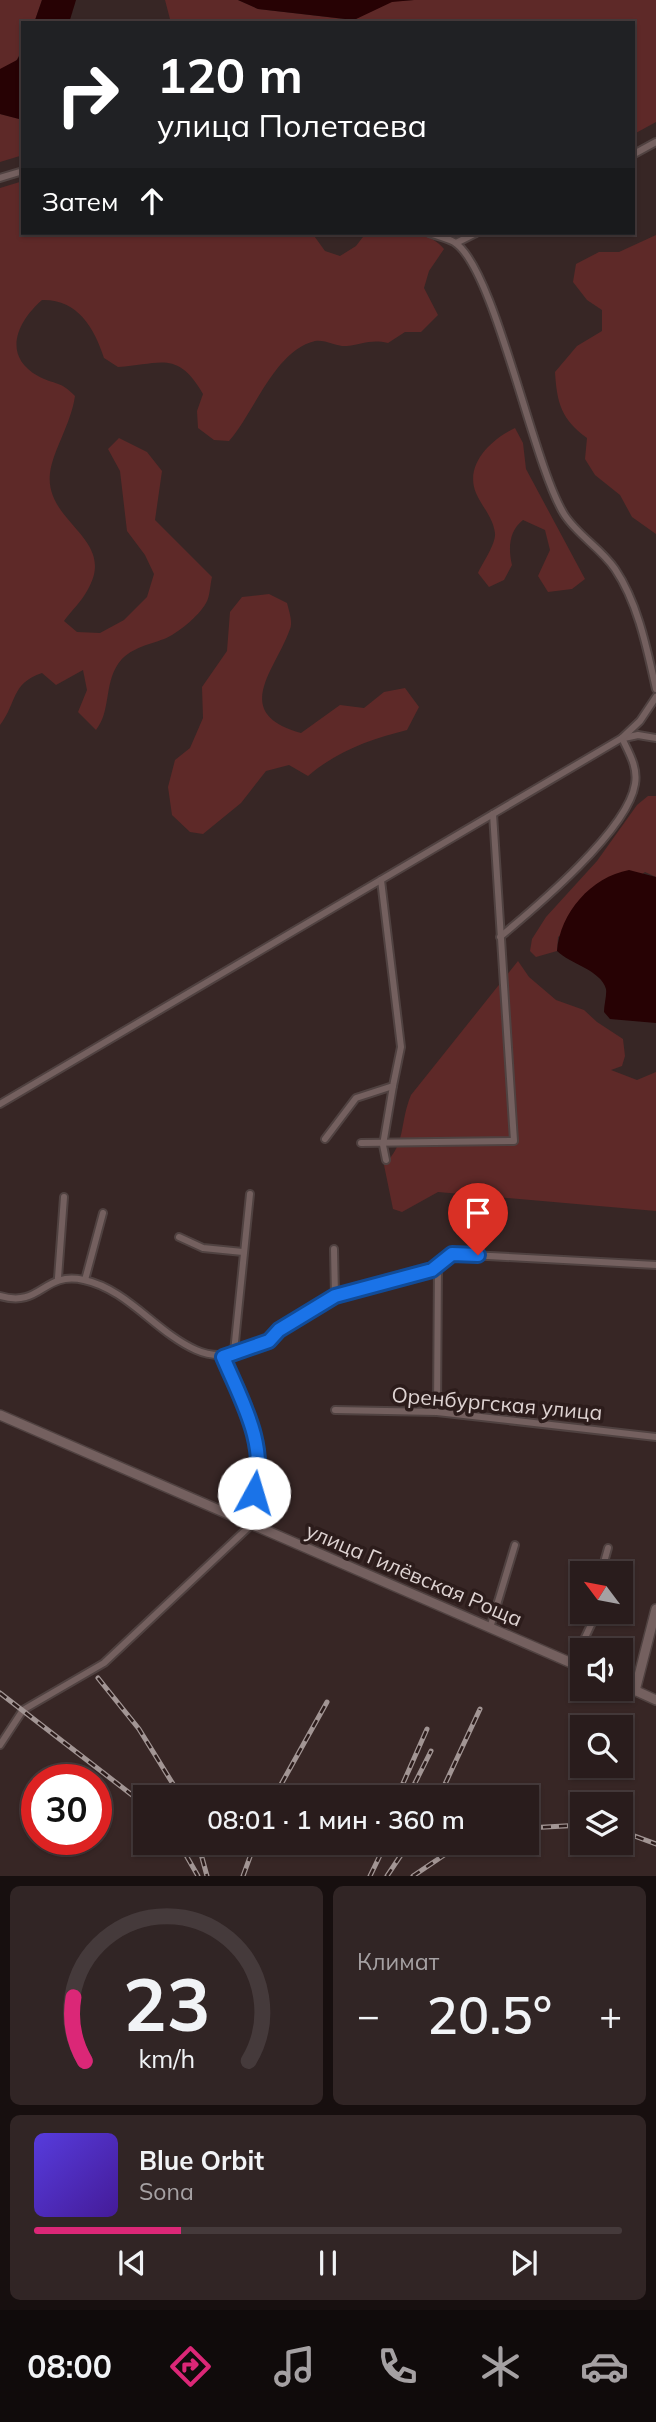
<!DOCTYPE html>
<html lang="ru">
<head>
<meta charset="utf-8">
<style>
  :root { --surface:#291c1c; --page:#312525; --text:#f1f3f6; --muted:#a5a1a3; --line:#453a3b; --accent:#db2777 }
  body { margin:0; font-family:Mulish,sans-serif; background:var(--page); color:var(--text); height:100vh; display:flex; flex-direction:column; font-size:26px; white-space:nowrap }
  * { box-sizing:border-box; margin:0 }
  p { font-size:23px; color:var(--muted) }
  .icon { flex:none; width:38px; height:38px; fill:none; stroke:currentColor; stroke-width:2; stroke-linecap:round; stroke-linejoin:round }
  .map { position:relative; height:1876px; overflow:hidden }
  .details { display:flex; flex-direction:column; gap:10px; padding:10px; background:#170f0f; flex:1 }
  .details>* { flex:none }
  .hud { position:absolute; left:21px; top:21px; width:614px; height:214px; border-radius:0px; box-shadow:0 2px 5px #0004,0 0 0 2px var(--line); background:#202124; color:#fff; overflow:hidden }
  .needle { width:46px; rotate:302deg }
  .buttons { position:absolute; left:570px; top:1561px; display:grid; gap:14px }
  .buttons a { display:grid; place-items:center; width:63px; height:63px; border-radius:0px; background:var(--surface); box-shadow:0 2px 5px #0004,0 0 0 2px var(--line); font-size:35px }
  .speed { position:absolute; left:21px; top:1764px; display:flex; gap:14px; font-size:35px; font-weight:700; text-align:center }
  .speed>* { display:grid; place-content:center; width:91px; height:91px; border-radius:50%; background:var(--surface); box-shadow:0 2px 5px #0004,0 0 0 2px var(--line); line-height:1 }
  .speed .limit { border:10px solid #d22; background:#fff; color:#111 }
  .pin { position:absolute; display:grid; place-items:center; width:60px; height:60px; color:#fff; margin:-72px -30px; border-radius:50% 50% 50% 0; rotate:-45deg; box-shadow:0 0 7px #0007 }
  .pin .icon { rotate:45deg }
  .me { position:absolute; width:77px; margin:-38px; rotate:6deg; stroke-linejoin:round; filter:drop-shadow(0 0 5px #0008) }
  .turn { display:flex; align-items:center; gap:24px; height:147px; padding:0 21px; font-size:32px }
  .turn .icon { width:91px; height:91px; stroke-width:2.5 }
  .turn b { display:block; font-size:49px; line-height:60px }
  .then { display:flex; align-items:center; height:66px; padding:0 21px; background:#0003; gap:14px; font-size:26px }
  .big { font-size:52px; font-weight:600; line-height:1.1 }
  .details .widget { flex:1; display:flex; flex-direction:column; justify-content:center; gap:10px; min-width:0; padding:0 24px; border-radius:10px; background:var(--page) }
  .details .dial { align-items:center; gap:0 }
  .dial svg { height:182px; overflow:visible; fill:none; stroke:var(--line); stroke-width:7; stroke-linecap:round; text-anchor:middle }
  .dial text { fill:var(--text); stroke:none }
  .song { display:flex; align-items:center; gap:21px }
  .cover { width:84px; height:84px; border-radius:10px; background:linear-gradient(135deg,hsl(250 70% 55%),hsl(260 70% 35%)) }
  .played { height:7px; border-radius:4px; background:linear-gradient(90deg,var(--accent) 25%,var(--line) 25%) }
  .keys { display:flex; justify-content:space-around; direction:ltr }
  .heat { display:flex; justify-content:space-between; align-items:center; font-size:38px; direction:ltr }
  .details .tiles { flex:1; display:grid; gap:10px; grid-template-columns:1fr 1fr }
  .widget:last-child { grid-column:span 2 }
  .trip { position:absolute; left:133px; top:1785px; width:406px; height:70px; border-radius:0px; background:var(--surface); box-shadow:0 2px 5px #0004,0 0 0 2px var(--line); font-weight:600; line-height:70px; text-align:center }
  .tab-bar { display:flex; height:112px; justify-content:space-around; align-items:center; background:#100b0b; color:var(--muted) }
  .tab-bar .icon { width:49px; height:49px }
  .tab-bar .selected { color:var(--accent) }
  .tab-bar b { font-size:32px; color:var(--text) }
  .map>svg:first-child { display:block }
  .green { fill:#5e2928 }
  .water { fill:#270204 }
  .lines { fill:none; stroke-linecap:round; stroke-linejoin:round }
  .street-casing { stroke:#504241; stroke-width:10 }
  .secondary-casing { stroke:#504241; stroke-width:12 }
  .street { stroke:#74605f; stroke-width:6 }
  .secondary { stroke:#74605f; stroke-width:9 }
  .rail-casing { stroke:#a29594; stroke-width:5 }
  .rail { stroke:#2c1c1b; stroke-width:2.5; stroke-dasharray:8; stroke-linecap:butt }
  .route-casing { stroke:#114b97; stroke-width:18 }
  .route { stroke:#1a73e8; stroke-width:12 }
  .labels { text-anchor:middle; stroke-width:7; stroke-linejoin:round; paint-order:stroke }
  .street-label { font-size:21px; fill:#ded3d2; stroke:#2c1c1b }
</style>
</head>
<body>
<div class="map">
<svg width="656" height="1876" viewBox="0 0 656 1876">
  <rect width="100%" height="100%" fill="#372625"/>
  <g class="green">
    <path d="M0 0H42L34 23H23C23 40 24 67 0 69Z"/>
    <polygon points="165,0 238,0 258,9 353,20 392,1 414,0 656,0 656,122 634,134 634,23 171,23"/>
    <polygon points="0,114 23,120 23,155 0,162"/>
    <path d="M23 181V233H312L325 251 340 256 356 246 366 233C390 233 427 227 444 249L429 271 424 288 438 315 421 332H405L388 343C371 339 363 344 347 346 337 347 325 339 315 341 275 350 254 413 229 441L214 440 198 428 197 411 203 394C177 349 160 365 118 367L104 358C94 327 77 299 42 300 18 321 1 355 38 376 54 385 60 380 75 396 71 424 53 450 50 473 44 524 119 538 87 591 81 602 71 611 64 621L77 632 100 633 124 620 147 597 154 574 145 555 127 531 120 471 108 449 119 438 147 452 162 471 155 520 212 577C210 585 210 597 206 603 199 616 177 634 164 639 148 645 129 648 118 664 104 685 111 711 96 730L78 712 87 690 83 670 56 685 42 673C11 683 17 703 0 725V188Z"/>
    <path d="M656 235V534L632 517 620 495 595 475 585 459 587 438C561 419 557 403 555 372L577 346 602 331V310L587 300 573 282 576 264 599 252H619Z"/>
    <path d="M515 428 523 443 526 469 585 579 572 589 548 592 538 576 550 550 545 530 523 520C509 531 508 548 512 565L504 580 489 587 478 573C483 562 496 544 495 533 493 517 482 507 476 493 464 464 492 439 515 428Z"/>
    <path d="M269 594 287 603C289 611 293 622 290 629 275 671 230 713 301 733L340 705 364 708 384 692 405 688 419 707 407 730C371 739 337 751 308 776L289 765 266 771 241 803 203 834 190 832 172 815 168 787 175 760 190 748 203 718 202 687 227 651 230 612 242 597Z"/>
    <polygon points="648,796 656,796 656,877 645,872 558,937 557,951 536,957 530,951 532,939 546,917 597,861 637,805"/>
    <path d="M518 961 529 977 556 1000 584 1010 597 1022 623 1039 625 1056 622 1066 611 1070 637 1080 656 1072V1211L438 1192 402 1212 393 1209 384 1165C407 1142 399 1124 411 1095Z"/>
  </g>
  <g class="water">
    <polygon points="42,0 76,0 69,23 34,23"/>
    <polygon points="238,0 414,0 392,2 354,20 258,9"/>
    <polygon points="23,49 23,120 0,114 0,69 17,60"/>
    <path d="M629 870 656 877V1023L610 1019 604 1012C604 1005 607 995 606 989 601 970 570 964 557 951 560 913 591 877 629 870Z"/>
  </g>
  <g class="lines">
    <defs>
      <g id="street">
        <polyline points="634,154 656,142"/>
        <polyline points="0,178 23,171"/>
        <path d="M429 233C437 236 447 238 454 242 495 267 532 462 564 514 577 535 601 548 615 569 638 603 647 649 656 689"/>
        <polyline points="456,243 476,233"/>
        <polyline points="624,738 638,735 656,738"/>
        <path d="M500 937C536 907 628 830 635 784 638 767 629 753 622 738"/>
        <polyline points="0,1104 622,738 640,721 656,697"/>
        <polyline points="325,1139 356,1098 393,1086 401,1047 381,880"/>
        <polyline points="361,1143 514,1141 493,814"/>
        <polyline points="386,1160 383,1145 393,1086"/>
        <polyline points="179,1237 203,1248 243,1252"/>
        <polyline points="334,1249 335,1296"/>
        <polyline points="58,1278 64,1197"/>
        <polyline points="85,1280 103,1213"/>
        <path d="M0 1296C42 1308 42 1271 84 1280 127 1289 157 1333 196 1350 245 1372 293 1316 334 1297 361 1284 407 1284 431 1270 438 1266 445 1259 452 1254L656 1265"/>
        <polyline points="234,1352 250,1194"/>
        <path d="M223 1357C239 1395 263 1436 258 1480 257 1493 249 1508 244 1521"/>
        <polyline points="335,1410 437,1412 656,1437"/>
        <polyline points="437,1412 438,1263"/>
        <polyline points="601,1573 608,1548"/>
        <polyline points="490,1628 515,1545"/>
        <polyline points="573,1663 597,1612"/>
        <polyline points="0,1745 23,1710 104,1663 252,1524"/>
      </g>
      <g id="secondary">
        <polyline points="0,1415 583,1668"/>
        <polyline points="621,1684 656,1700"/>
        <polyline points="635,1691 656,1609"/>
      </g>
    </defs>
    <use href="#street" class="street-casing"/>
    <use href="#secondary" class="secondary-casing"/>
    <use href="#street" class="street"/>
    <use href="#secondary" class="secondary"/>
    <defs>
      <g id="rail">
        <polyline points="98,1678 139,1729 181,1797"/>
        <polyline points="0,1693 145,1805"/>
        <polyline points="274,1797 327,1702"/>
        <polyline points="397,1797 427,1729"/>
        <polyline points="408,1797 431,1751"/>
        <polyline points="439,1797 480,1709"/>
        <polyline points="527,1828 583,1825"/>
        <polyline points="621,1831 656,1844"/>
        <polyline points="179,1843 198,1876"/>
        <polyline points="198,1843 207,1876"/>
        <polyline points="243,1876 255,1843"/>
        <polyline points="370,1876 386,1843"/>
        <polyline points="387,1876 409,1843"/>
        <polyline points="413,1876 462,1843"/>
      </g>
    </defs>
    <use href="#rail" class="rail-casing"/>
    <use href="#rail" class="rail"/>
  </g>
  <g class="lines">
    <defs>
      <path id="route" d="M254 1493C269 1446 240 1398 223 1357L269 1341 279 1330 335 1296 432 1270 452 1254 478 1255"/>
    </defs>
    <use href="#route" class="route-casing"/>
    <use href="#route" class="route"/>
  </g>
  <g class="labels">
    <g class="street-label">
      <text transform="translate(497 1404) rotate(5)" y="7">Оренбургская улица</text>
      <text transform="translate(414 1575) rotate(23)" y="7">улица Гилёвская Роща</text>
    </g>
  </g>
</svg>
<div class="buttons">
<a><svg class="needle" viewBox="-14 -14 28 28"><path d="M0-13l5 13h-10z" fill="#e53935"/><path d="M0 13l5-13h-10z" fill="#a5a1a3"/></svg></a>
<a><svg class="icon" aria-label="sound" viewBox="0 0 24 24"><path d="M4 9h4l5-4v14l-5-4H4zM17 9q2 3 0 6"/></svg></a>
<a><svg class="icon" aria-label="search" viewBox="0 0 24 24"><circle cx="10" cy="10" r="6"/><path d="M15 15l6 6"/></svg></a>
<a><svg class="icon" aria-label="layers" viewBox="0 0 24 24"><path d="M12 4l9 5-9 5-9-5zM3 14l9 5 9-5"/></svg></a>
</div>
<div class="speed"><div class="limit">30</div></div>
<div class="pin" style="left:478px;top:1255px;background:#d93025"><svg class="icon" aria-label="arrive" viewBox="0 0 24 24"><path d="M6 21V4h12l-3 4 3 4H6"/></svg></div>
<svg class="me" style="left:254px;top:1493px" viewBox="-20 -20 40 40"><circle r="19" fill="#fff"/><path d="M0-13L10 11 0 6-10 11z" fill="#1a73e8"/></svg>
<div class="trip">08:01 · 1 мин · 360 m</div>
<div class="hud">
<div class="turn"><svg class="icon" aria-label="right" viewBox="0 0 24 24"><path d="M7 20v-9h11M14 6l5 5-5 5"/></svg><div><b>120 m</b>улица Полетаева</div></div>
<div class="then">Затем<svg class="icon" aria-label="ahead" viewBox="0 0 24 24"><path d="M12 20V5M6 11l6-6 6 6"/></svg></div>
</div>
</div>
<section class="details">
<div class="tiles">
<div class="widget dial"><svg viewBox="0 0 100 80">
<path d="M14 69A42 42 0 1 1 86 69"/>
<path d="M14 69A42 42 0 0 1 9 41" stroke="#db2777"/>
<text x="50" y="56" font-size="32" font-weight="700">23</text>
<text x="50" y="72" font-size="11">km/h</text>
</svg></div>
<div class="widget"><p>Климат</p>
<div class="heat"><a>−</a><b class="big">20.5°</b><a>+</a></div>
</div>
<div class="widget">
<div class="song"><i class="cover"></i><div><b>Blue Orbit</b><p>Sona</p></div></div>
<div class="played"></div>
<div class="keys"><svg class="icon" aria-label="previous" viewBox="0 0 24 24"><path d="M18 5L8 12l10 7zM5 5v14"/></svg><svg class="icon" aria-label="pause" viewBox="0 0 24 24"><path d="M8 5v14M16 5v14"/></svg><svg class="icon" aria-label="next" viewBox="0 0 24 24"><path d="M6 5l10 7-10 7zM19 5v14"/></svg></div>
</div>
</div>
</section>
<nav class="tab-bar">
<b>08:00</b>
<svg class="icon selected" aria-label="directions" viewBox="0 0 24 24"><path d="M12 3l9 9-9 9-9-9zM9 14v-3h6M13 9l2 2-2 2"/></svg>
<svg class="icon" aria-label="music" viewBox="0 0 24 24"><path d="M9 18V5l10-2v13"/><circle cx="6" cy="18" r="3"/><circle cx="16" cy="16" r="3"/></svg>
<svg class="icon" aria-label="phone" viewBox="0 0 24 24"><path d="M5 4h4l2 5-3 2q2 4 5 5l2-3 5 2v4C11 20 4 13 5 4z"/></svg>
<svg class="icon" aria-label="climate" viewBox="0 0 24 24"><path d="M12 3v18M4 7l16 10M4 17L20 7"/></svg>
<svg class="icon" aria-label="car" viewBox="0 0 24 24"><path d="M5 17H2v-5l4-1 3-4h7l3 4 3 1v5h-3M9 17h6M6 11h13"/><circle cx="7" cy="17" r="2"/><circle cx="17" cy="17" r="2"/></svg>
</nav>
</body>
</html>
